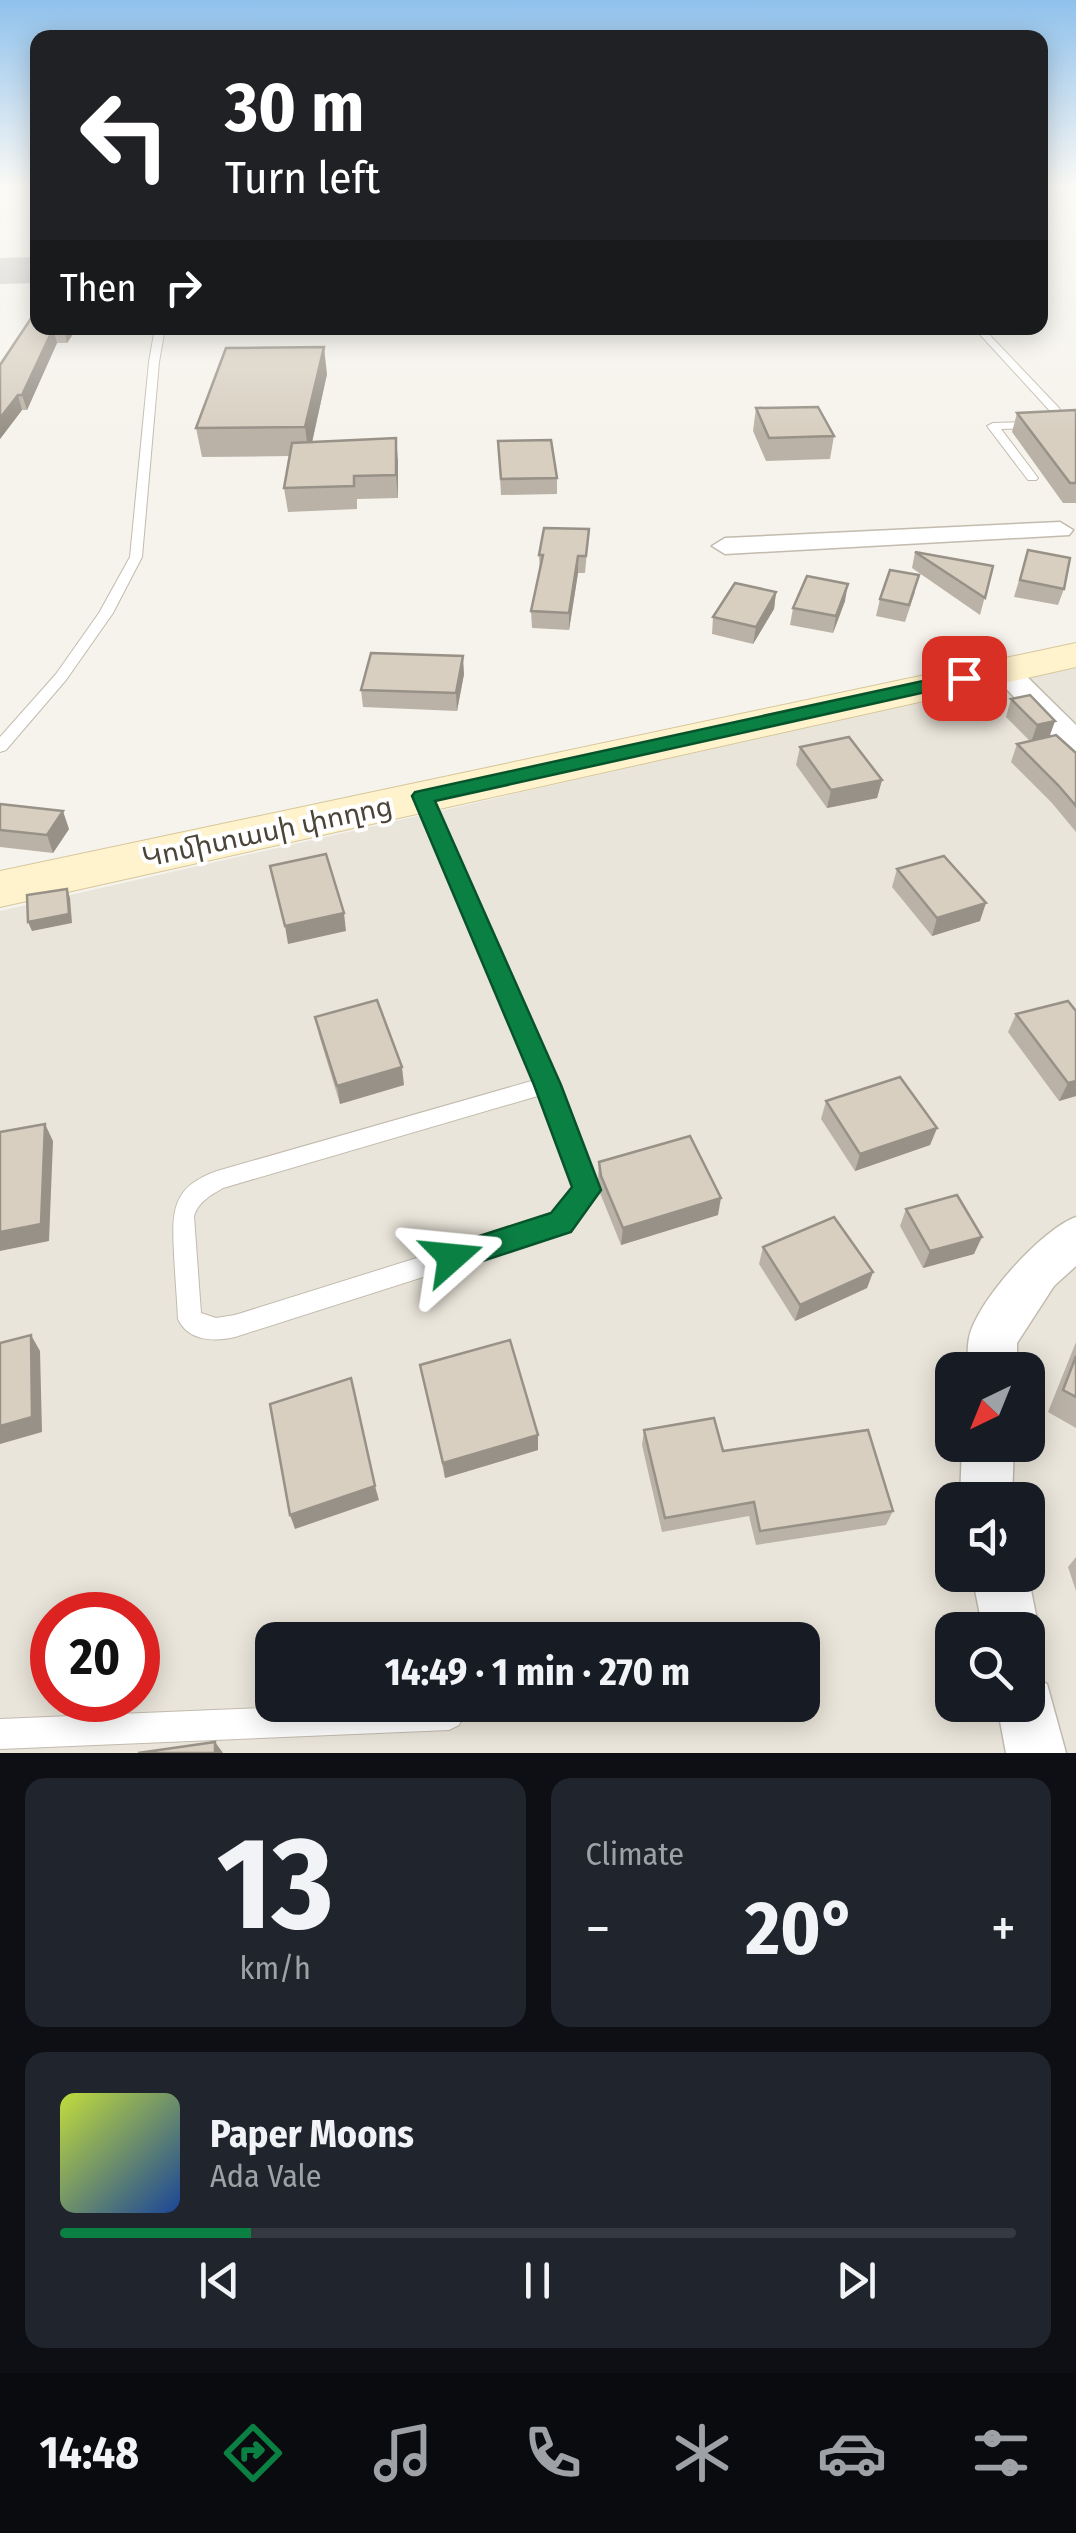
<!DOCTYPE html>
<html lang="en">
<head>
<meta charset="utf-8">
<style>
  :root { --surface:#171b24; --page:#20242c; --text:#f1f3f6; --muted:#9ea1a6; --line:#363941; --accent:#0b8043 }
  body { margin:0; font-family:"Fira Sans Condensed","Noto Sans Armenian",sans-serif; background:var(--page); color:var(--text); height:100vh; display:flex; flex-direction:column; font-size:38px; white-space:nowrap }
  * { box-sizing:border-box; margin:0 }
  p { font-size:32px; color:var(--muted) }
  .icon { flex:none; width:55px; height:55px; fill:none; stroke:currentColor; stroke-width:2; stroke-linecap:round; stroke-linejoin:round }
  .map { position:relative; height:1753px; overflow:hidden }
  .panel { display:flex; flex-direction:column; gap:25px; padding:25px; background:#0d0f14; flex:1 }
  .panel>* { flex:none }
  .banner { position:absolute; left:30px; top:30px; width:1018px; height:305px; border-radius:20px; box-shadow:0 5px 25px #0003; background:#202124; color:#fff; overflow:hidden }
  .needle { width:65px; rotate:223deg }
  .fabs { position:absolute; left:935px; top:1352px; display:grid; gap:20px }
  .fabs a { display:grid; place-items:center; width:110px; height:110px; border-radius:20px; background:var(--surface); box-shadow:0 5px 25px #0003; font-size:50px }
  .speed { position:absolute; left:30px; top:1592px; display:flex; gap:20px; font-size:50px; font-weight:700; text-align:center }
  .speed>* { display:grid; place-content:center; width:130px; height:130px; border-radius:50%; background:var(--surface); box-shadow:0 5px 25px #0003; line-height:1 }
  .speed .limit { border:15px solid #d22; background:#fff; color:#111 }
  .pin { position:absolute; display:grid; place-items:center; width:85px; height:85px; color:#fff; margin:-42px; border-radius:20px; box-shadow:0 5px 15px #0006 }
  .me { position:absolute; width:110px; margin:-55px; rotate:72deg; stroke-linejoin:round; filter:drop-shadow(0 0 8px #0008) }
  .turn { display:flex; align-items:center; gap:35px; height:210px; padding:0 30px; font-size:45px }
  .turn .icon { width:130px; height:130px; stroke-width:2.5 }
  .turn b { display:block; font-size:70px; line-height:85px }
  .then { display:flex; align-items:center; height:95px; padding:0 30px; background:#0003; gap:20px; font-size:38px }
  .big { font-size:75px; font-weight:700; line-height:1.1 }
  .panel .tile { flex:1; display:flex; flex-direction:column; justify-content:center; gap:15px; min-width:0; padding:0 35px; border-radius:20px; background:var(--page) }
  .panel .dial { align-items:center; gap:0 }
  .dial b { font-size:130px; line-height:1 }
  .song { display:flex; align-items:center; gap:30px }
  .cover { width:120px; height:120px; border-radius:15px; background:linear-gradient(135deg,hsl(70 70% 55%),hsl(220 70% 35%)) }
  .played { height:10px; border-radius:5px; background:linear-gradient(90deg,var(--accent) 20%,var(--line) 20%) }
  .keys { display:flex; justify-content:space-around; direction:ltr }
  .heat { display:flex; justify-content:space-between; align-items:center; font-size:55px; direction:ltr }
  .panel .tiles { flex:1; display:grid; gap:25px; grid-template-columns:1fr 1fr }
  .tile:last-child { grid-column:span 2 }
  .trip { position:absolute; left:255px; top:1622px; width:565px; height:100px; border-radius:20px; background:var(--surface); box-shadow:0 5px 25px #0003; font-weight:700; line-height:100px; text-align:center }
  .menu { display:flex; height:160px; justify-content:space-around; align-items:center; background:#090b0e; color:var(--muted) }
  .menu .icon { width:70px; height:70px }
  .menu .current { color:var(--accent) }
  .menu b { font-size:45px; color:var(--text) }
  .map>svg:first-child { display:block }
  .residential { fill:#eae5da; fill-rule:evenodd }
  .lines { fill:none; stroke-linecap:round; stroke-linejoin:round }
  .taxiway { fill:#c8c6c3; fill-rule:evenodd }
  .lane-casing { stroke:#c2bbae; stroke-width:2 }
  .street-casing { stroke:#c2bbae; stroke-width:3 }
  .secondary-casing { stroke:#d6c79b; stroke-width:2 }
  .lane { fill:#fff; fill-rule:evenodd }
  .street { fill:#fff; fill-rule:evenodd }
  .secondary { fill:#fff3cd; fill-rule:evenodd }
  .wall { fill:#bab2a6 }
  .shaded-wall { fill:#979187 }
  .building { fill:#d8cfc1; stroke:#979187; stroke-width:2.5 }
  .route { fill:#0b8043; stroke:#07532c; stroke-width:2.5 }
  .labels { text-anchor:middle; stroke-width:8; stroke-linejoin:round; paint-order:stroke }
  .street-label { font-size:28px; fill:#4b4439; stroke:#fff }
</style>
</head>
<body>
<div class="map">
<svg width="1076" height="1753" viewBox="0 0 1076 1753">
  <rect width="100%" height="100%" fill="#f6f3ec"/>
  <path class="residential" d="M1076 666V1753H0V911ZM952 1370H1028V1445H952ZM952 1500H1028V1575H952ZM52 1615H138V1700H52ZM952 1630H1028V1705H952ZM272 1640H802V1705H272Z"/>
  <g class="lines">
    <polygon class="taxiway" points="38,257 38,283 0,284 0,258"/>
    <defs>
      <g id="lane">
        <polygon points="155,328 165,328 159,362 142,557 113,613 66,680 6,750 0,752 0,737 56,674 99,613 130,557 149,362"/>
        <polygon points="974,328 983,328 1059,408 1068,424 1062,427 1001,429 1038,478 1036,480 1028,480 987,426 993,423 1055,421 1050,411"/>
        <path d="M423 792 431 797 557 1085 598 1189 569 1230 561 1233 235 1337C214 1342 188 1341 178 1319 177 1297 175 1276 174 1254 172 1212 171 1187 217 1171L535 1080 415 797ZM541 1095 575 1187 554 1215 235 1315 216 1318 201 1313 194 1216C198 1202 211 1195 223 1188Z"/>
        <polygon points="335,1705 460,1705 464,1715 459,1725 449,1730 0,1749 0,1719"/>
      </g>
      <g id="street">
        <polygon points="1060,522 1073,530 1069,535 725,554 712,546 725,538"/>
        <polygon points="1003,660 1013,663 1076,725 1076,753 1065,750 993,675 988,669 993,663"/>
        <path d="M1076 1217V1266L1054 1286 1017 1343V1370H967C968 1360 967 1348 969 1338 976 1302 1042 1229 1076 1217Z"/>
        <polygon points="962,1445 1014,1445 1012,1500 960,1500"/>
        <polygon points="972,1575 1028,1575 1039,1630 1031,1650 1028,1651 1028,1630 983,1630"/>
        <polygon points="1028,1676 1047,1684 1066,1753 1006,1753 997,1705 1028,1705"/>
      </g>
      <polygon id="secondary" points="1076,643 1076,667 0,907 0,871"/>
    </defs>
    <use href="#lane" class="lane-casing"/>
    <use href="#street" class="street-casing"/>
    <use href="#secondary" class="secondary-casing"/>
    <use href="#lane" class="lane"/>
    <use href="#street" class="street"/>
    <use href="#secondary" class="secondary"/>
  </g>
  <g class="wall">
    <polygon points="38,308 77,328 67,343 57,343 27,410 22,410 0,439 0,365"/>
    <polygon points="327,374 312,442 398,461 398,498 357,499 357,509 288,512 284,488 290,456 202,457 196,428"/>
    <polygon points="756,408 834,436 830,459 766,461 753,431"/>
    <polygon points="1076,410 1076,503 1063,503 1012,432 1017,413"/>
    <polygon points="498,441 557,478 557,494 501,495"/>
    <polygon points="589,529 585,573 578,573 569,630 532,628 531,611 540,571 539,555"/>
    <polygon points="1028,550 1064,589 1058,605 1014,597"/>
    <polygon points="915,552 993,566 980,615 912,568"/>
    <polygon points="776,592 774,609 753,644 712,634 713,617"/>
    <polygon points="915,592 905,622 876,616 880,599"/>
    <polygon points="845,601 833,633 790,625 793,608"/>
    <polygon points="464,674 457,711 363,707 361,690"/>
    <polygon points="1011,699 1055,721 1049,736 1076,753 1076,832 1052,803 1011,762 1017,744 1030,741 1006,717"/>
    <polygon points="800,747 882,780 877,798 827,808 796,765"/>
    <polygon points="0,804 69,829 53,853 0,847"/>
    <polygon points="897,869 980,921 932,936 892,887"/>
    <polygon points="1068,1001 1076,1096 1059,1101 1008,1032 1016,1014"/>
    <polygon points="315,1017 404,1085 340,1104 319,1035"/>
    <polygon points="826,1101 937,1128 930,1145 855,1171 821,1119"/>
    <polygon points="599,1162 718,1215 621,1245 600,1193 598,1179"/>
    <polygon points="906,1209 974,1254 923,1268 900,1226"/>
    <polygon points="763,1247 873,1272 867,1288 795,1321 759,1264"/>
    <polygon points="1076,1342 1076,1428 1048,1412"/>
    <polygon points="420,1365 538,1450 445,1478"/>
    <polygon points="644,1430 723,1451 893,1511 886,1525 756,1545 749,1516 662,1532 642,1445"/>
    <polygon points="1076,1557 1076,1591 1068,1567"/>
  </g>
  <g class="shaded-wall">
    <polygon points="65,328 77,328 67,343 64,329"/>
    <polygon points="53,329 57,343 27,410 22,395"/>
    <polygon points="324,347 327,374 309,456 305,427"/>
    <polygon points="18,395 22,410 0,439 0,418"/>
    <polygon points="396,438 398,461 398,498 396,475"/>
    <polygon points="578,556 578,573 569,630 569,613"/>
    <polygon points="848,584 845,601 833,633 836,616"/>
    <polygon points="776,592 774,609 753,644 756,627"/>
    <polygon points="463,656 464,674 457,711 456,693"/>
    <polygon points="1055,721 1049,738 1031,742 1037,725"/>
    <polygon points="882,780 877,798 827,808 831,790"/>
    <polygon points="63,811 69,829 53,853 47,835"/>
    <polygon points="67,889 70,898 72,923 32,931 28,922"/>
    <polygon points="986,903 980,921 932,936 937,918"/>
    <polygon points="344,913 346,931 288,944 285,926"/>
    <polygon points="402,1067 404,1085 340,1104 337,1086"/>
    <polygon points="1076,1081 1076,1096 1059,1101 1068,1083"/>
    <polygon points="45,1124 53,1141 49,1241 0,1251 0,1232"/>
    <polygon points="937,1128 930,1145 855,1171 860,1154"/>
    <polygon points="721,1198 718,1215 621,1245 623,1228"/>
    <polygon points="982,1237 974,1254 923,1268 930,1251"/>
    <polygon points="873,1272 867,1288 795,1321 800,1305"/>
    <polygon points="31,1335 40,1351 42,1432 0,1444 0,1426"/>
    <polygon points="538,1435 538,1450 445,1478 443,1463"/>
    <polygon points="375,1486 379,1500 295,1529 290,1515"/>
    <polygon points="215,1742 223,1753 215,1753"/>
  </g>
  <g class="building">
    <polygon points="38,308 38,328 65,328 64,329 53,329 22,395 18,395 0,418 0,365"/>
    <polygon points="324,347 305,427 196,428 226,348"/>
    <polygon points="818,407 834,436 769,438 756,408"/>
    <polygon points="1076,410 1076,483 1070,483 1017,413"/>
    <polygon points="396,438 396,475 354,476 354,486 284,488 292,443"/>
    <polygon points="551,440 557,478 501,479 498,441"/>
    <polygon points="544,528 589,529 586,556 578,556 569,613 531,611 543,555 539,555"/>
    <polygon points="1028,550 1070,558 1064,589 1020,580"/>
    <polygon points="915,552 993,566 985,598"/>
    <polygon points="890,570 919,575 909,605 880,599"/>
    <polygon points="807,576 848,584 836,616 793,608"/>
    <polygon points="735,583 776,592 756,627 713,617"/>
    <polygon points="371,653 463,656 456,693 361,690"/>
    <polygon points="1030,695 1055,721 1037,725 1011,699"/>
    <polygon points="1056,735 1076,753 1076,806 1058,785 1017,744"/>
    <polygon points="849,737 882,780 831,790 800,747"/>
    <polygon points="0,804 63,811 47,835 0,830"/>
    <polygon points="326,854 344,913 285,926 270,866"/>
    <polygon points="944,856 986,903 937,918 897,869"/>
    <polygon points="67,889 69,914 28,922 27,895"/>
    <polygon points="377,1000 402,1067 337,1086 315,1017"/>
    <polygon points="1068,1001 1076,1011 1076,1081 1068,1083 1016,1014"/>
    <polygon points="900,1077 937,1128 860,1154 826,1101"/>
    <polygon points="45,1124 41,1224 0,1232 0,1132"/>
    <polygon points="690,1136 721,1198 623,1228 601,1176 599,1162"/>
    <polygon points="957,1195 982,1237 930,1251 906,1209"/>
    <polygon points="834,1217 873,1272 800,1305 763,1247"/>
    <polygon points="31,1335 32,1417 0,1426 0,1343"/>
    <polygon points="510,1340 538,1435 443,1463 420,1365"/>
    <polygon points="1076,1356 1076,1397 1063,1390"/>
    <polygon points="351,1378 375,1486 290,1515 270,1404"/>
    <polygon points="714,1418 723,1451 868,1430 893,1511 760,1531 754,1502 665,1518 644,1430"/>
    <polygon points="215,1742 215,1753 138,1753"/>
  </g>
  <linearGradient id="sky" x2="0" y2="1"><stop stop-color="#8fc1ec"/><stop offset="0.43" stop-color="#fbfaf6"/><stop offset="1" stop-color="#fbfaf6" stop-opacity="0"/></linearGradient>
  <rect width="1076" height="433" fill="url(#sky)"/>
  <polygon class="route" points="964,672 974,678 971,682 435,801 561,1085 601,1190 571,1232 452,1271 442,1267 437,1257 442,1248 551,1213 572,1187 534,1085 412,796 415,792"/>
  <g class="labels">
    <g class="street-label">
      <text transform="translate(267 831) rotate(-12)" y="10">Կոմիտասի փողոց</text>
    </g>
  </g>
</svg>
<div class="fabs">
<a><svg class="needle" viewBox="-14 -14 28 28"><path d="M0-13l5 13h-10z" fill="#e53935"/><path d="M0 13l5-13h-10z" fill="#9ea1a6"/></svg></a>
<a><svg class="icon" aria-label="sound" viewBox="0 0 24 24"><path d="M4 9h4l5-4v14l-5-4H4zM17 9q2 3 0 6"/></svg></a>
<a><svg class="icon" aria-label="search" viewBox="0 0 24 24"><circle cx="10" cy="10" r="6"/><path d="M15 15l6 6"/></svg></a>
</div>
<div class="speed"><div class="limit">20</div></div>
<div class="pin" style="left:964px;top:678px;background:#d93025"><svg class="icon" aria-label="arrive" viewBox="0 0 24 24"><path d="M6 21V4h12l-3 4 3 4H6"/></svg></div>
<svg class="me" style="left:452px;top:1257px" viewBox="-20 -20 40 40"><path d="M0-17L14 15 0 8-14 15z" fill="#0b8043" stroke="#fff" stroke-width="4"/></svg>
<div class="trip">14:49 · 1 min · 270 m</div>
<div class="banner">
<div class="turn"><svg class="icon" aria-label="left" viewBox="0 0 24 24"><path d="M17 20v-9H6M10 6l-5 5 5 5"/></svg><div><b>30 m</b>Turn left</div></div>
<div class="then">Then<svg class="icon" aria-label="right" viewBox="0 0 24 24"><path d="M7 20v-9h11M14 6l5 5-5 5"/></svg></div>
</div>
</div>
<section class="panel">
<div class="tiles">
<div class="tile dial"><b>13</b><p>km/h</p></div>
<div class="tile"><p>Climate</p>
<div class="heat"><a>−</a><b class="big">20°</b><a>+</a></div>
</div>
<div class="tile">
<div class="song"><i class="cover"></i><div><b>Paper Moons</b><p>Ada Vale</p></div></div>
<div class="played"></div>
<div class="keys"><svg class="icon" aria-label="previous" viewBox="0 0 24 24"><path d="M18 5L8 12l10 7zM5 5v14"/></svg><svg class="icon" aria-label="pause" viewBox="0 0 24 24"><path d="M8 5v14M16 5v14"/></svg><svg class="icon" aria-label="next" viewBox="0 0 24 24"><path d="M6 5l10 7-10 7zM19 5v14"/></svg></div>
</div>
</div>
</section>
<nav class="menu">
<b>14:48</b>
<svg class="icon current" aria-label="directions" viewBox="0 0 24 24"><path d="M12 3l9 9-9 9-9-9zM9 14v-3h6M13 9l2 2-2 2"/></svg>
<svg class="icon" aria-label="music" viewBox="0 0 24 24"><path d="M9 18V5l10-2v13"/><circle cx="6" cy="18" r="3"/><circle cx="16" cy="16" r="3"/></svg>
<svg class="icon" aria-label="phone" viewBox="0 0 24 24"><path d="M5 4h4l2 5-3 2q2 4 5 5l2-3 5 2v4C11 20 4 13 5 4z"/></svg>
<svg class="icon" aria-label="climate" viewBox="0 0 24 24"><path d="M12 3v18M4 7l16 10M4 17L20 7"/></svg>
<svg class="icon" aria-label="car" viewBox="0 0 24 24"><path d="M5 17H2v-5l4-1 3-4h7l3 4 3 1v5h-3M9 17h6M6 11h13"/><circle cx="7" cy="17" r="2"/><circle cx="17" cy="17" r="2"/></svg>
<svg class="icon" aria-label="filters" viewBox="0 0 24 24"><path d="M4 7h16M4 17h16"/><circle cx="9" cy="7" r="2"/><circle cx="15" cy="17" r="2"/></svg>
</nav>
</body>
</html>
